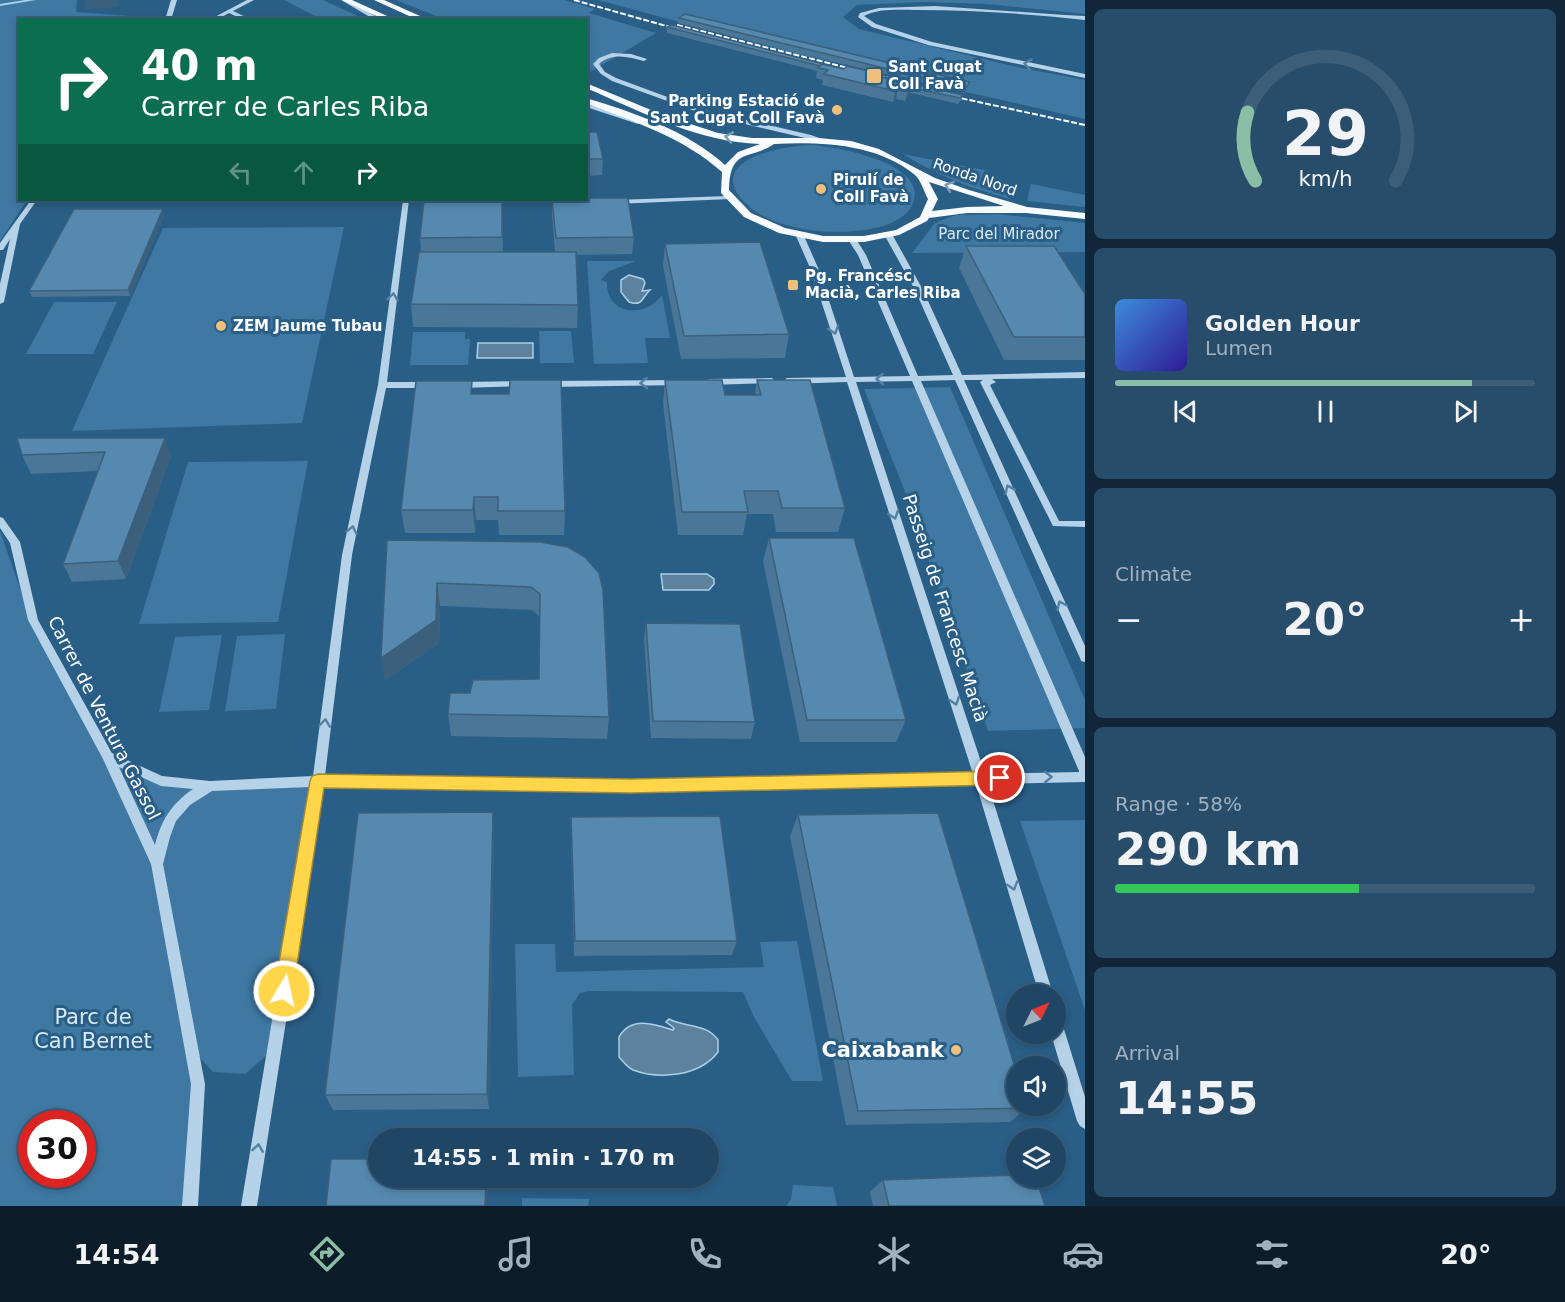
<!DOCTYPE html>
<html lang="en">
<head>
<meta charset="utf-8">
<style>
  :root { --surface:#1f4665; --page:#274d6b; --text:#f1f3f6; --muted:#a1b1bf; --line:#3c5e79; --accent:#8abfa5 }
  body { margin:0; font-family:"DejaVu Sans",sans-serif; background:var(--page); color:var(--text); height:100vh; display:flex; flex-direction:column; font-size:22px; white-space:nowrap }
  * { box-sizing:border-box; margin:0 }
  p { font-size:20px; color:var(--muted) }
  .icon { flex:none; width:33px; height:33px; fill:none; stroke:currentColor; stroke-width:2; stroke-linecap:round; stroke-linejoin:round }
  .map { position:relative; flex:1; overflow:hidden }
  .side { display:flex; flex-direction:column; gap:9px; padding:9px; background:#112638; width:480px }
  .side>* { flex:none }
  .banner { position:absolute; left:18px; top:18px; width:570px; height:183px; border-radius:0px; box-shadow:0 3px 9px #0003,0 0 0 2px var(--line); background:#0b6e4f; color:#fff; overflow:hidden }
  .needle { width:39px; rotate:47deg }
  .controls { position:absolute; left:1006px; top:984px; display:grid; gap:12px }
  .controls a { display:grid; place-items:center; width:60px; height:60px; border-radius:50%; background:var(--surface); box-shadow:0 3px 9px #0003,0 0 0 2px var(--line); font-size:30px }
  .speed { position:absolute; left:18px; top:1110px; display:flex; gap:12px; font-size:30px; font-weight:700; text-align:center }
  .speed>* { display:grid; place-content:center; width:78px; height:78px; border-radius:50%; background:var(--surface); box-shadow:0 3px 9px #0003,0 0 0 2px var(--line); line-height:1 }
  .speed .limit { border:9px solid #d22; background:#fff; color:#111 }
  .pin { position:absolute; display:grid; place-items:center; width:51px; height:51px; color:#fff; margin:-26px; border:3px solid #fff; border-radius:50%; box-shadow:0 2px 6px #0007 }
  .me { position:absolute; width:66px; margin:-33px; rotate:9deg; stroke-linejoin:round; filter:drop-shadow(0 0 4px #0008) }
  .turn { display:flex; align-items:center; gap:21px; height:126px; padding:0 24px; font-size:27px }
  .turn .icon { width:78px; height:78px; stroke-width:2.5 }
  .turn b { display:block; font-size:42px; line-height:51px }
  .lanes { display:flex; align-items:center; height:57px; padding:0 24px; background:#0003; justify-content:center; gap:30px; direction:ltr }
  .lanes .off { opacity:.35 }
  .big { font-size:45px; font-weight:700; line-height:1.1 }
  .side .tile { flex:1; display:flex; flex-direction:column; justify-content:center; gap:9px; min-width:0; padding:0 21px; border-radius:9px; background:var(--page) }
  .side .dial { align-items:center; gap:0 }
  .dial svg { height:156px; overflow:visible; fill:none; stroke:var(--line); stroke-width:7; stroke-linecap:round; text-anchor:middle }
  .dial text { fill:var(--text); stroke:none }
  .song { display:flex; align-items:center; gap:18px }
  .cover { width:72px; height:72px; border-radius:9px; background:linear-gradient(135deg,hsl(210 70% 55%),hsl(250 70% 35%)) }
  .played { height:6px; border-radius:3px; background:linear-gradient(90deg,var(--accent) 85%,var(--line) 85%) }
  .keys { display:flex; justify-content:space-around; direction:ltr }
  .heat { display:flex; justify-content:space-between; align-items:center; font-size:33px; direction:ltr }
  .charge { height:9px; border-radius:4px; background:linear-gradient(90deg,#34c759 58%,var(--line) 0) }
  .trip { position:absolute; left:368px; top:1128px; width:351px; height:60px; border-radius:30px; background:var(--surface); box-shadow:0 3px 9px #0003,0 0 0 2px var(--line); font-weight:700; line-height:60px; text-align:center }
  .tab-bar { display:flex; height:96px; justify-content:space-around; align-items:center; background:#0c1c28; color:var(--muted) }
  .tab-bar .icon { width:42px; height:42px }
  .tab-bar .on { color:var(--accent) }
  .tab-bar b { font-size:27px; color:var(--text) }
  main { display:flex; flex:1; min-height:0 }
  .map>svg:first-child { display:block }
  .green { fill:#3e78a3; fill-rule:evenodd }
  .water { fill:#5e829d; stroke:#aacfe8; stroke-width:1.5 }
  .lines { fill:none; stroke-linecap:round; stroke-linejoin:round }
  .stream { fill:#aacfe8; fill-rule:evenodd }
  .minor { fill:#b5d2e8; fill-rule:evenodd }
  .major { fill:#f7fbfe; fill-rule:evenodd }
  .rail { stroke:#fff; stroke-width:2; stroke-dasharray:6 2; stroke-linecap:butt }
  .wall { fill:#4a7697 }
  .shaded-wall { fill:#3c607b }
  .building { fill:#5689b0; stroke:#3c607b; stroke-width:1.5 }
  .oneway { stroke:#5381a4 }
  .oneway2 { stroke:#7b9db7 }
  .route { fill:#ffd54a; stroke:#a68a30; stroke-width:1.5 }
  .poi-dot { fill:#efbf7c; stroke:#295e87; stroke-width:2 }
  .labels { text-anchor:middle; stroke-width:6; stroke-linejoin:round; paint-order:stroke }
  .far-poi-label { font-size:15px; font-weight:bold; fill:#fff; stroke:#295e87; text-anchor:start }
  .far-street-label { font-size:15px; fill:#fff; stroke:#295e87 }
  .far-park-label { font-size:15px; fill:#d9eaf6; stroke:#295e87 }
  .street-label { font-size:18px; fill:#fff; stroke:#295e87 }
  .near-park-label { font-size:21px; fill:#d9eaf6; stroke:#295e87 }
  .near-poi-label { font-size:21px; font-weight:bold; fill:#fff; stroke:#295e87; text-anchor:end }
</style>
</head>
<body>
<main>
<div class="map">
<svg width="1085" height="1206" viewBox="0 0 1085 1206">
  <rect width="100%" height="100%" fill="#295e87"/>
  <g class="green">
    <polygon points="0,0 77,0 76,12 131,16 131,20 20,20 20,200 27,200 0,241"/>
    <polygon points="284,0 323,0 364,19 321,19"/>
    <polygon points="396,0 564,0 595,9 589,13 656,33 587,74 586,20 444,19"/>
    <polygon points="598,0 1085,0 1085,14 986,4 925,2 857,5 843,17 859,29 1017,67 1085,80 1085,119 798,54"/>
    <path d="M810 145C835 146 938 164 910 209 901 221 884 227 870 229 833 236 772 231 744 202 704 159 783 146 810 145Z"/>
    <path d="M903 154 984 170 1010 199C972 189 936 175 903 154Z"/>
    <polygon points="1031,184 1085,195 1085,207 1027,201"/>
    <polygon points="996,214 1085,223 1085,252 912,253 935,223 956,215"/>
    <polygon points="344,227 302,423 72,431 163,228"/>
    <path d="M587 261H636L609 271 601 280 607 282C606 315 645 319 662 295L670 338H645L648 363 594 364Z"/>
    <polygon points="54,302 117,302 93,354 26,354"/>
    <polygon points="539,331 571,331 574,363 540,363"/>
    <polygon points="413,332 465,332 465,339 470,339 468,365 410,365"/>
    <polygon points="950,387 1085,700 1085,728 988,731 904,489 864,389"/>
    <polygon points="308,461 278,622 139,624 188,462"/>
    <path d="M0 531 24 600 109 757 160 780 202 787 318 781 266 1056 245 1074 213 1072 192 1049 189 1206H0ZM32 1124H82V1174H32Z"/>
    <polygon points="285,634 276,709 225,711 237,636"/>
    <polygon points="222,635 209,710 159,712 175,637"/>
    <polygon points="1085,820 1085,1010 1020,821"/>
    <polygon points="797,941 823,1081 792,1081 754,1017 743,992 589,991 580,993 572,1005 574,1075 518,1077 515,944 555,944 556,972 764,967 760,942"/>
    <polygon points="793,1185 833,1187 837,1206 786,1206 791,1199"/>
    <polygon points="522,1198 589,1199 588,1206 522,1206"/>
  </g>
  <g class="water">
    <path d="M629 275 643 279 645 283 642 291 650 290C642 297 643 307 629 302L621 292V280Z"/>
    <polygon points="478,343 533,343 533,358 477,358"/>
    <polygon points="661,574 707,574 714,579 714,584 709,590 663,590"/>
    <path d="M669 1019C687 1028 706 1023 718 1040V1052C700 1076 660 1080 633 1070 627 1067 623 1061 619 1057V1037C631 1016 654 1024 673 1030L674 1028 666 1022Z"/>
  </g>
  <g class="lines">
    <polygon class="stream" points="25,0 36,0 0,6 0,4"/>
    <g class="minor">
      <polygon points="171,0 177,0 171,20 165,20"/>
      <polygon points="247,0 254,0 233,11 252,20 244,20 229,13 216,20 209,20"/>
      <polygon points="341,0 348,0 382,20 375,20"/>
      <path d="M935 6 1065 15 1085 16V20C1030 14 974 10 918 10 902 10 878 8 864 16L876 24 932 42 1085 74V78L928 45 872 27 858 17 860 13 879 8Z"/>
      <path d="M612 53 631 54 647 59 644 61C629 57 612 52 599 64L605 72 616 78 700 109 811 135 825 140 822 142 706 115 612 81 601 74 593 64 599 58Z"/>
      <polygon points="586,103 642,122 643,123 638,124 586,107"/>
      <polygon points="728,196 731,198 730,199 616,204 613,202 616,200"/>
      <polygon points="31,200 37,200 20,224 4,302 0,304 0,284 10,239 3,250 0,250 0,243"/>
      <path d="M403 200H409L387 382H430L434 385 430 388H386L352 555 325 776 631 781 973 774 847 382 787 384 783 381 787 378 846 377 811 270 796 236 800 234 804 236 819 270 854 377 910 376 858 255 849 241 853 239H856L866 255 918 376 953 375 915 290 885 236 892 234 923 290 962 375 1085 372V378L992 379 996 382 990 385 1059 521H1085V527L1053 526 980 382 983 380H964L1085 646V662L1081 661 1080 658 955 380 921 381 1085 757V782L988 784 1053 994H1039L976 784 631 791 323 786 257 1206H241L311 787 212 791 190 805 176 821 170 837 163 864 205 1084 198 1206H182L191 1084 151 864 103 759 28 620 10 543 0 528V517L3 518 20 542 38 620 112 753 162 776 210 781 313 776 342 555 378 385ZM912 381 1079 771V772L985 774 856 382ZM119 767 161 786 193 789C171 804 161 821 155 845Z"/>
      <polygon points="514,200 567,200 568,201 565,203 517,202"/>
      <polygon points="772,378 776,381 775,383 709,385 705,382 709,379"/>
      <polygon points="679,380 682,381 682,385 547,387 543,384 547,381"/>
      <polygon points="523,381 526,382 526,386 460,388 456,385 460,382"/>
      <polygon points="1056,1019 1061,1021 1063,1026 1085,1097 1085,1129 1080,1126 1077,1121 1051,1034 1056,1034"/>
    </g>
    <g class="major">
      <polygon points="342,0 352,0 396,20 385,20"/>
      <polygon points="374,0 384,0 429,20 418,20"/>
      <path d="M586 83 663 115 718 133 752 138H818L851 141 879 149 935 178 969 190 1027 207 1085 213V219L1026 213H967L929 218 927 221 899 235 864 242H823L779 233 744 217 721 193 722 172C683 137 634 122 586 103V98C633 112 688 131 725 165L738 152 760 144C698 142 642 112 586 88ZM774 144C820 142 876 143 915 175 921 180 924 192 928 199L920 217 896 230 864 236H823L785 228 751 213 729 190C730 147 749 161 774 144ZM929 182 1004 206 967 207 932 211 938 199Z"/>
    </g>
    <g class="rail">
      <polyline points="574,0 684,31"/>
      <polyline points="677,25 916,85"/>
      <polyline points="946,95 1085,125"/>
    </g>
  </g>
  <g class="wall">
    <polygon points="992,0 1007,0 1002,3"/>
    <polygon points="679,18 968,88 964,93 678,23"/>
    <polygon points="667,27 831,65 963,95 961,100 958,104 911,93 905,101 896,99 893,102 822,85 823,80 816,78 817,71 667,33"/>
    <polygon points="586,132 603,159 602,175 586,176"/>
    <polygon points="502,200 503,252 555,252 552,215 552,200 634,237 632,254 576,255 578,305 577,328 413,327 411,304 421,252 420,238"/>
    <polygon points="164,215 130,296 32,297 29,291"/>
    <polygon points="665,244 789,334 785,358 681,359 663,266"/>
    <polygon points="966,246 1085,294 1085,360 1004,360 959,268"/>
    <polygon points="665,380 725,395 755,395 757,380 845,508 838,532 776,532 773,514 747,514 743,535 678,535 663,403"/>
    <polygon points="473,394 565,511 564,535 499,535 498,520 476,520 475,533 405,533 401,510"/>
    <polygon points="17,438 171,456 126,579 72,582 63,564 98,471 31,474 22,455"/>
    <polygon points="769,538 906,720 896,742 800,742 763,561"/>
    <polygon points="387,540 540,542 609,717 607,739 451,736 448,714 470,693 539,679 540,617 532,610 440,606 439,643 385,680"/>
    <polygon points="646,623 755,722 751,739 651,738 644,640"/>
    <polygon points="798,815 1027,1108 1010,1122 846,1125 790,836"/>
    <polygon points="571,817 737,941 732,955 574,956 571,833"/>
    <polygon points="494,833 489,1109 333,1110 325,1095"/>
    <polygon points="883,1180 1045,1206 873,1206 870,1192"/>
  </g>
  <g class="shaded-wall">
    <polygon points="84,0 117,0 117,7 86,9"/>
    <polygon points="913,84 910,95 905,101 908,90"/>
    <polygon points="898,88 896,99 893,102 895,91"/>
    <polygon points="163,209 164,215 130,296 128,290"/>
    <polygon points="165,438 171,456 126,579 118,561"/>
    <polygon points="474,497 476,520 475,533 473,510"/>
    <polygon points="437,583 440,606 439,643 385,680 381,658"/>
    <polygon points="493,812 494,833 489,1109 487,1094"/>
    <polygon points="486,1178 488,1178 487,1206 485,1206"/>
  </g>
  <g class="building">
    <polygon points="685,14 970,82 966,88 679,18"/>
    <polygon points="672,25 831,66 822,64 820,66 667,27"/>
    <polygon points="822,64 844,69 847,66 868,71 866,73 913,84 908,90 898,88 895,91 824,74 828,70 818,68"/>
    <polygon points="872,75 963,95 960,98 912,88 913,84"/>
    <polygon points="586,132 597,132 603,159 586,159"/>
    <polygon points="586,198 628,198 634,237 556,238 552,200 586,200"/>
    <polygon points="424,200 502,200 502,237 420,238"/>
    <polygon points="74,209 163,209 128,290 29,291"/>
    <polygon points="760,242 789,334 684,336 665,244"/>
    <polygon points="966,246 1054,246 1085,294 1085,337 1014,337"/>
    <polygon points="419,252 576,252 578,305 411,304"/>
    <polygon points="510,380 561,380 565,511 498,511 498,497 474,497 473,510 401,510 416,381 472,381 471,394 509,394"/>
    <polygon points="665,380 722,380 725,395 761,395 757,380 810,380 845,508 782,508 778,491 744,491 748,512 682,512"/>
    <polygon points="17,438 165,438 118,561 63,564 105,452 22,455"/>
    <polygon points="769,538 854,538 906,720 807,720"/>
    <polygon points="387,540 540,542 568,547 585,557 599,573 603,590 609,717 448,714 450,693 470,693 473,680 539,679 540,594 531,587 437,583 436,620 381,658"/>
    <polygon points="646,623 740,624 755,722 653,721"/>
    <polygon points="493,812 487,1094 325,1095 358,813"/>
    <polygon points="938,813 1017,1074 1017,1106 1027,1106 1027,1108 858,1111 798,815"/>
    <polygon points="720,816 737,941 575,941 571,817"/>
    <polygon points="331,1159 378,1159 378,1178 486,1178 485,1206 326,1206"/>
    <polygon points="1017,1175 1017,1178 1036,1178 1045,1206 889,1206 883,1180"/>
  </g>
  <defs><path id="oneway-chevron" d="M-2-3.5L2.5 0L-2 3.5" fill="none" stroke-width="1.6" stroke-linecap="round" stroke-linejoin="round" transform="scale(1.5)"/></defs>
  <g class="oneway">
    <use href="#oneway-chevron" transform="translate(1028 64) rotate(-169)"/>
    <use href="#oneway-chevron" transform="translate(393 297) rotate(-83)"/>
    <use href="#oneway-chevron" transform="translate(834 330) rotate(71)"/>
    <use href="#oneway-chevron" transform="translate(880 379) rotate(179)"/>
    <use href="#oneway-chevron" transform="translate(644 383) rotate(179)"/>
    <use href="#oneway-chevron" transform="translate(1009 489) rotate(-114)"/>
    <use href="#oneway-chevron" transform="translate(894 515) rotate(72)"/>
    <use href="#oneway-chevron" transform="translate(352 530) rotate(-78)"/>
    <use href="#oneway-chevron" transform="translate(1061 605) rotate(-115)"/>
    <use href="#oneway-chevron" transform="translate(955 701) rotate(72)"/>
    <use href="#oneway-chevron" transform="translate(325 723) rotate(-83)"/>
    <use href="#oneway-chevron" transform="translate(1048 777) rotate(-1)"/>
    <use href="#oneway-chevron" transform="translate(1013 886) rotate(73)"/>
    <use href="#oneway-chevron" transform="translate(258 1148) rotate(-81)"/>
  </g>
  <g class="oneway2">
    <use href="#oneway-chevron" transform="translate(729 137) rotate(-170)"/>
    <use href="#oneway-chevron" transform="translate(949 186) rotate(-160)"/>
  </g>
  <polygon class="route" points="1000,771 1005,773 1007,778 1005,783 1000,785 631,793 324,788 293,991 290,998 284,1000 277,998 274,991 310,781 312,776 318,774 631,779"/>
  <g class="poi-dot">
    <rect x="866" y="68" width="16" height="16" rx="3"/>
    <circle cx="837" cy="110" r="6"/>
    <circle cx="821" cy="189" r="6"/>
    <rect x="787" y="279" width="12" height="12" rx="3"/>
    <circle cx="221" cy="326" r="6"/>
    <circle cx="956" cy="1050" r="6"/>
  </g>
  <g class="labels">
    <g class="far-poi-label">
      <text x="888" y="72">Sant Cugat<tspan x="888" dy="17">Coll Favà</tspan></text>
      <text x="825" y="106" text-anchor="end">Parking Estació de<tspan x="825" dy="17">Sant Cugat Coll Favà</tspan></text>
      <text x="833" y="185">Pirulí de<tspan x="833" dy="17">Coll Favà</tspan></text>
      <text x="805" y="281">Pg. Francésc<tspan x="805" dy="17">Macià, Carles Riba</tspan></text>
      <text x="233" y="331">ZEM Jaume Tubau</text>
    </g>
    <g class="far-street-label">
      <text transform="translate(975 177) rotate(19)" y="5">Ronda Nord</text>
    </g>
    <g class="far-park-label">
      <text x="999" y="239">Parc del Mirador</text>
    </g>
    <g class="street-label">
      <text transform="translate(945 608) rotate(72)" y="6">Passeig de Francesc Macià</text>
      <text transform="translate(104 718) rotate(63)" y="6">Carrer de Ventura Gassol</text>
    </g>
    <g class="near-park-label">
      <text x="93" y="1024">Parc de<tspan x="93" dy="24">Can Bernet</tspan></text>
    </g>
    <g class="near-poi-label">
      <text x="944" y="1057">Caixabank</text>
    </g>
  </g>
</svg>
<div class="controls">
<a><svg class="needle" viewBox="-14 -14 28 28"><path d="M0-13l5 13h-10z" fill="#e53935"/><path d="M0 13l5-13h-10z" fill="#a1b1bf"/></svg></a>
<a><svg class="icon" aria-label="sound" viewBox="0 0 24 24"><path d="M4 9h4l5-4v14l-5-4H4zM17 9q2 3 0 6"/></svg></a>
<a><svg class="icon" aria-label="layers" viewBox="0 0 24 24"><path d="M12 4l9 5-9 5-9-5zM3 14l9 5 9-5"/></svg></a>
</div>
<div class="speed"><div class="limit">30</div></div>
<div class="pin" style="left:1000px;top:778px;background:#d93025"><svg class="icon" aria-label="arrive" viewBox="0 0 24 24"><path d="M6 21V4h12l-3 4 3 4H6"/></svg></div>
<svg class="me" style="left:284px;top:991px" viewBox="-20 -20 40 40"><circle r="17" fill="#ffd54a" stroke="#fff" stroke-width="3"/><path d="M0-11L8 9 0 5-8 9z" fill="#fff"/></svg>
<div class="trip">14:55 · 1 min · 170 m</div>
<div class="banner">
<div class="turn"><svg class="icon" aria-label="right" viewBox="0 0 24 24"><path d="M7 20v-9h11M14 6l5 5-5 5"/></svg><div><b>40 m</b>Carrer de Carles Riba</div></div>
<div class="lanes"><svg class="icon off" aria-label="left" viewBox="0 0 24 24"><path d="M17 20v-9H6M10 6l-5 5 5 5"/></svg><svg class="icon off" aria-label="ahead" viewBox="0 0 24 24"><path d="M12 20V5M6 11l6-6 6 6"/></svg><svg class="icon" aria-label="right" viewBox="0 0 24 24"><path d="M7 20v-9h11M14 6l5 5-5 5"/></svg></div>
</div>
</div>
<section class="side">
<div class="tile dial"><svg viewBox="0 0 100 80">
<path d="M14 69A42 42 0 1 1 86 69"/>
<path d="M14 69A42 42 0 0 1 10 34" stroke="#8abfa5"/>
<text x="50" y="56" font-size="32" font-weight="700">29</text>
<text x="50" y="72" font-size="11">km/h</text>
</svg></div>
<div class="tile">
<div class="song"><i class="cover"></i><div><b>Golden Hour</b><p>Lumen</p></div></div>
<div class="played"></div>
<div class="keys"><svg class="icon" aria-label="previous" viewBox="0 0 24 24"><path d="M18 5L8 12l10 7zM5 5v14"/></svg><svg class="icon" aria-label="pause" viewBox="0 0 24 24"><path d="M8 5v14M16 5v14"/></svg><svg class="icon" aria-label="next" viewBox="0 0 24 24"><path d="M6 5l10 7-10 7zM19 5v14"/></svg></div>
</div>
<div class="tile"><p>Climate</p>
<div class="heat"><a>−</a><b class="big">20°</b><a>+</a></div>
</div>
<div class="tile"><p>Range · 58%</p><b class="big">290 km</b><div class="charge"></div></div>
<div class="tile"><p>Arrival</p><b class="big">14:55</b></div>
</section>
</main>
<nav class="tab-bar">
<b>14:54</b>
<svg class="icon on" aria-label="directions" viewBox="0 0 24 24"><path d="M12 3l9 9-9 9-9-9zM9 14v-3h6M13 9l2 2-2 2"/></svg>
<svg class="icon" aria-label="music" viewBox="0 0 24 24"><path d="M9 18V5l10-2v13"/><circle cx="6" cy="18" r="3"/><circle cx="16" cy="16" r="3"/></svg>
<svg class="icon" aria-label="phone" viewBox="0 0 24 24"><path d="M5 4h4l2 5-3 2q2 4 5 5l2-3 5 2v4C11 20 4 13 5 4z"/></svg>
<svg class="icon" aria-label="climate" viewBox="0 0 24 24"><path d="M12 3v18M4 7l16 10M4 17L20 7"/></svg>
<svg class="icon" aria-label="car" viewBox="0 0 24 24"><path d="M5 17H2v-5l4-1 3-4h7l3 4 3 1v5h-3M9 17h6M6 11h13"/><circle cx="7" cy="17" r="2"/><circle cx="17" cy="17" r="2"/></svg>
<svg class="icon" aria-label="filters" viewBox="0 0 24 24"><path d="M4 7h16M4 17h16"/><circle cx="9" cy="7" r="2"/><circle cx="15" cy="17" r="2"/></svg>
<b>20°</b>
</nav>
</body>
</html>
